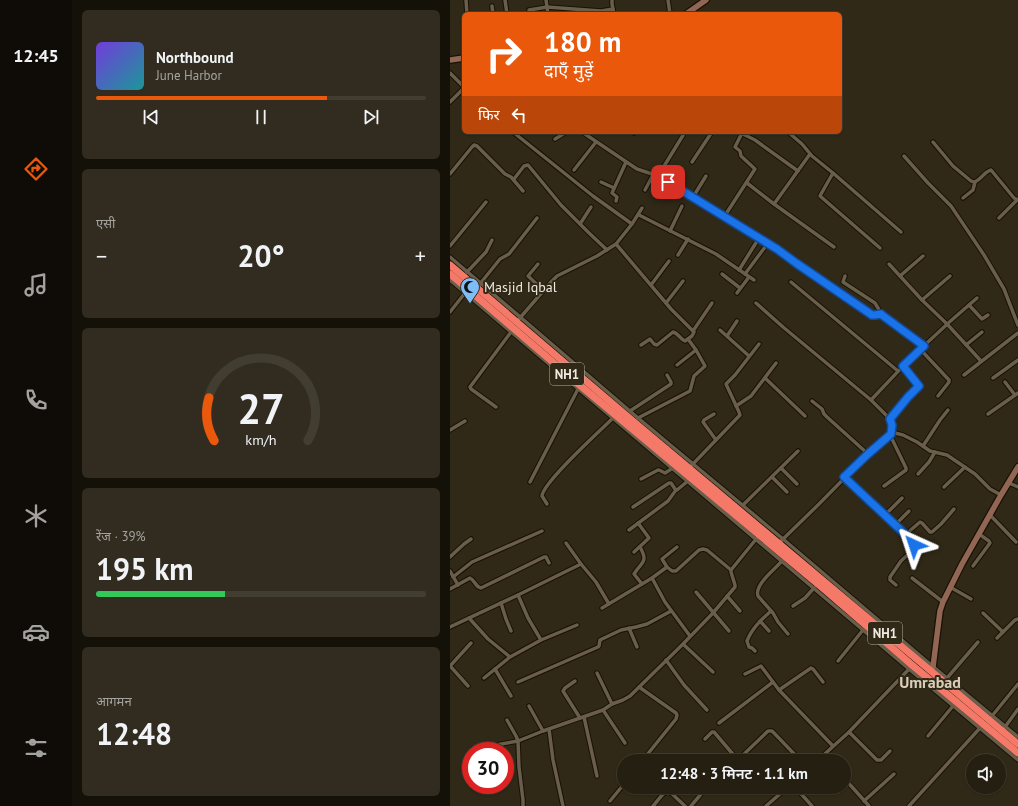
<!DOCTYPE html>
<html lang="hi">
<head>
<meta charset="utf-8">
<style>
  :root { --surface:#251f11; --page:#312c1f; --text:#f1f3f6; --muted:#a3a29f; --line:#423d31; --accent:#ea580c }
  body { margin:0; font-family:"PT Sans","Noto Sans Devanagari",sans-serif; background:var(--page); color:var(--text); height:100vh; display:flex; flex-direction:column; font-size:15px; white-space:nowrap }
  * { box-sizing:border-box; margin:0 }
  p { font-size:13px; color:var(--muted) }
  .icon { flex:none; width:22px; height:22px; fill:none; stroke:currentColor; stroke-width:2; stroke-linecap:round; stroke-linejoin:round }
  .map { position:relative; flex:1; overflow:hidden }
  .side { display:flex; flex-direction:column; gap:10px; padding:10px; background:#141109; width:378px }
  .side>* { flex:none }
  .banner { position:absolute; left:12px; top:12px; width:380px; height:122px; border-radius:6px; box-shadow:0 1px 3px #0004,0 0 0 1px var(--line); background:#ea580c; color:#fff; overflow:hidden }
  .tools { position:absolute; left:516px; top:754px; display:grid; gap:8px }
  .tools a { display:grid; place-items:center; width:40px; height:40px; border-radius:50%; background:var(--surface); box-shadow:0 1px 3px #0004,0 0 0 1px var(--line); font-size:20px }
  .speed { position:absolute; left:12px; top:742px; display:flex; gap:8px; font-size:20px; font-weight:700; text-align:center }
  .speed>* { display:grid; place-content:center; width:52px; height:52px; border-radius:50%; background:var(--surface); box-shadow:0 1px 3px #0004,0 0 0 1px var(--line); line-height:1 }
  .speed .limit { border:6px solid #d22; background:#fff; color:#111 }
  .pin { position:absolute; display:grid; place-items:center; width:34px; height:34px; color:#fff; margin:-17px; border-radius:8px; box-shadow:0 2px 6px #0006 }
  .me { position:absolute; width:44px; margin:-22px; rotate:318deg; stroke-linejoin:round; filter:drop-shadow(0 0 3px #0008) }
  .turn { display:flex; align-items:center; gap:14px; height:84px; padding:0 16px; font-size:18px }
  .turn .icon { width:52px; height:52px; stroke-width:2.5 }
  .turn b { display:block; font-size:28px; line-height:34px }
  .then { display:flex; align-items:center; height:38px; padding:0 16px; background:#0003; gap:8px; font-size:15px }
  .big { font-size:30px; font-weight:600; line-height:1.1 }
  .side .card { flex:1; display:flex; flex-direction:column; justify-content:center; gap:6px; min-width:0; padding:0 14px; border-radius:6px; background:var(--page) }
  .side .dial { align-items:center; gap:0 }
  .dial svg { height:104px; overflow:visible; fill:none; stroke:var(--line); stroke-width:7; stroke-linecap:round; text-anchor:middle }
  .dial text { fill:var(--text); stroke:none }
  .song { display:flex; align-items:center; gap:12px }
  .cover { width:48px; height:48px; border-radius:6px; background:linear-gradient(135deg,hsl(260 70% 55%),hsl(180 70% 35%)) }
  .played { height:4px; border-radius:2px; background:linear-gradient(90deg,var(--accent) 70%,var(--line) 70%) }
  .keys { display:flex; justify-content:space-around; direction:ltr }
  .heat { display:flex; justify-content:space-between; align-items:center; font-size:22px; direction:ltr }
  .charge { height:6px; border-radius:3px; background:linear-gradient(90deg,#34c759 39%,var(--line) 0) }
  .trip { position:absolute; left:167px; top:754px; width:234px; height:40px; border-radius:20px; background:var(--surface); box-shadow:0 1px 3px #0004,0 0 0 1px var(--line); font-weight:600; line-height:40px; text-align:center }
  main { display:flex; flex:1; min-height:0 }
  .menu { display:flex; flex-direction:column; width:72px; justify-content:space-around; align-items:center; background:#0f0c07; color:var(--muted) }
  .menu .icon { width:28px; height:28px }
  .menu .active { color:var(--accent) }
  .menu b { font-size:18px; color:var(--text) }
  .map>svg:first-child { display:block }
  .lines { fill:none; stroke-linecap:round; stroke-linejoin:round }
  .street-casing { stroke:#191102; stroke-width:5.5 }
  .secondary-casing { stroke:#191102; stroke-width:8 }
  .highway-casing { stroke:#191102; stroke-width:9 }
  .street { stroke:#685e4b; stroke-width:3.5 }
  .secondary { stroke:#926654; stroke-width:5.5 }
  .highway { stroke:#f47968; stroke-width:7 }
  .route-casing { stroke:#114b97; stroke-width:10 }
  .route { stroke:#1a73e8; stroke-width:7 }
  .labels { text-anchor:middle; stroke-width:4; stroke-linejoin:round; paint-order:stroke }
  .shield { fill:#312917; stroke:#b7b0a3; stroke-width:1 }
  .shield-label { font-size:13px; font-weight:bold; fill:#f0eadf }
  .poi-label { font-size:14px; fill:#f0eadf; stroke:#312917; text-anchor:start }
  .quarter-label { font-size:16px; font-weight:bold; fill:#d9ceb8; stroke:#312917 }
</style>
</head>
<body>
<main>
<nav class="menu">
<b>12:45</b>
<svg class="icon active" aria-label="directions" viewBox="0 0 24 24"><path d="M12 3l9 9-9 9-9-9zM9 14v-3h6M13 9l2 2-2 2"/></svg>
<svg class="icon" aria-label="music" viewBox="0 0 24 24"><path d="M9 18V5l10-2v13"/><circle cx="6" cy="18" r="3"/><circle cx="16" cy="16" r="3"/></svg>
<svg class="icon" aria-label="phone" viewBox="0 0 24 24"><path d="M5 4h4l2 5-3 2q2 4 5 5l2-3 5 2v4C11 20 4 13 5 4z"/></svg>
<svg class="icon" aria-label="climate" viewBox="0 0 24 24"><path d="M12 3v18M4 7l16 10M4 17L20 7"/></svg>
<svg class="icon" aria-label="car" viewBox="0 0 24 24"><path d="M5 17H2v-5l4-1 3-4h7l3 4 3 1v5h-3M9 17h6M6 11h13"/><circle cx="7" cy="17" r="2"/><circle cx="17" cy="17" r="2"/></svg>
<svg class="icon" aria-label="filters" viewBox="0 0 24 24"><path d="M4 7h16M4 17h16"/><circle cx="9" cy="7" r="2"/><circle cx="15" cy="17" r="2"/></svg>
</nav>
<section class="side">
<div class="card">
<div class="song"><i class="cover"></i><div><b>Northbound</b><p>June Harbor</p></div></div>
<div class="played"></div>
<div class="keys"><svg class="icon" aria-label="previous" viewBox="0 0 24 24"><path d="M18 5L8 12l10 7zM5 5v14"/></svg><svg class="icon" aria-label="pause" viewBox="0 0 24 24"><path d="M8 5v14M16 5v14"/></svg><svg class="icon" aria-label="next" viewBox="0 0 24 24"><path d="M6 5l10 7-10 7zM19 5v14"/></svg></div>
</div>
<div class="card"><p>एसी</p>
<div class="heat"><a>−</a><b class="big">20°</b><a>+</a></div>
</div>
<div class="card dial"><svg viewBox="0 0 100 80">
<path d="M14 69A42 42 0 1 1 86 69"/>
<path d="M14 69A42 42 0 0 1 10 36" stroke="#ea580c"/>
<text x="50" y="56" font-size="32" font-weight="700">27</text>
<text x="50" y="72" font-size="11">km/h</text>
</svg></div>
<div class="card"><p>रेंज · 39%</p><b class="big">195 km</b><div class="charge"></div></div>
<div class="card"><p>आगमन</p><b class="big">12:48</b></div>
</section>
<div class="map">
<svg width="568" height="806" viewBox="0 0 568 806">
  <rect width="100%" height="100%" fill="#312917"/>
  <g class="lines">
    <defs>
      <g id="street">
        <polyline points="16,0 17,14"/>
        <polyline points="55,0 57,14"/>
        <polyline points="96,0 98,14"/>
        <polyline points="162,0 162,4 164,14"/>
        <polyline points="218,0 220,14"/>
        <polyline points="42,6 43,14"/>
        <polyline points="79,10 97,7 151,11 163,9"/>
        <polyline points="0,73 14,87"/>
        <polyline points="0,102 14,88"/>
        <polyline points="63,132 143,196 182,224"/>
        <path d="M132 132 181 165 187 169 208 176 228 187 327 249 346 263 422 315C426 316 429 313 432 315L474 346"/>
        <polyline points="289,132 305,140 348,171"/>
        <polyline points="338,132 352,144 362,156 383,173 451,232"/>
        <polyline points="184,133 185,132"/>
        <polyline points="105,139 110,136 116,132"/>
        <path d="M483 142 503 166 521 181C522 181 523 182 524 182 530 181 535 171 541 170L564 198 568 200"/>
        <polyline points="454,156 478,183 501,206 534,255 554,289 568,325"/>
        <polyline points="242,162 262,132"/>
        <polyline points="124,170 146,142"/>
        <polyline points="383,173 371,194 370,196 430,248"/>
        <polyline points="0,174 22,147 24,145 27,146 55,174 61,177 73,191"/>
        <polyline points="208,176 235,132"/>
        <polyline points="64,179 74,166 78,165 111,205 138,232 157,250"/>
        <polyline points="151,182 164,188"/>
        <polyline points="297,183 324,204 384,247"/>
        <polyline points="195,190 203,175"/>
        <polyline points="243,197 256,176"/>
        <polyline points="513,198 523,190 525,182"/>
        <polyline points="166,201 167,197 162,193 176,162"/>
        <polyline points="324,204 360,154"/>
        <polyline points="189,215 266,254 304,280"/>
        <polyline points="274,217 305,169 291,156 290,151 285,147 292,133"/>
        <polyline points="549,218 567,200"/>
        <polyline points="130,224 141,207"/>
        <polyline points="220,231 232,206"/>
        <path d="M166 244 221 309 244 332 242 336 235 341C230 339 228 333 223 332L207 345 204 344 200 339 191 345"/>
        <polyline points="0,246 36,202"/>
        <polyline points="228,255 238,239"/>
        <polyline points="0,257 188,418 333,539 480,664 568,737"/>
        <polyline points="88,264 78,276 93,290"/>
        <polyline points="439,264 472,300 497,324 531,361"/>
        <polyline points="289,270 309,238"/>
        <polyline points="17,272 36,252 42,240"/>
        <polyline points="272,274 290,288"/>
        <polyline points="295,274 318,243"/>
        <polyline points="395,276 393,282 425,303 428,308 431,314"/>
        <polyline points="450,276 473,256"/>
        <polyline points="0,280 459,669 568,760"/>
        <polyline points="341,282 448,371"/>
        <polyline points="29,285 50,259 59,254 87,218"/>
        <polyline points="201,285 219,261"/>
        <polyline points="287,293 299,277"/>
        <polyline points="472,300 500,276"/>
        <polyline points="216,303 233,281"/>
        <polyline points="306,303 333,327 421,400 438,417 442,422 442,429 441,435 441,437 456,468 456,470 434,486"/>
        <polyline points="519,305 532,319 538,315"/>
        <polyline points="0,312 15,293"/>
        <polyline points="69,319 101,282 107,276 147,256 166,244 182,224 192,208"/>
        <polyline points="270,330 299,356"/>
        <polyline points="243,331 262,303"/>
        <polyline points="277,336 287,321"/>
        <polyline points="516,345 532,332"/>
        <polyline points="470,349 499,380 499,382 488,396"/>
        <polyline points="227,365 246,350"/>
        <polyline points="514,375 568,333"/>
        <polyline points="315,378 355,416"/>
        <polyline points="543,378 568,360"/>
        <polyline points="555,382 565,395"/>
        <path d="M421 400C454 364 489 330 527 298"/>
        <polyline points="362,401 372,409 374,414 377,417 418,454"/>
        <polyline points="286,406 301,396 326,363"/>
        <polyline points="46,407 21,389 20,387 61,332"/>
        <polyline points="180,411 221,384 221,382 217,375"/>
        <polyline points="264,414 254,420 253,422 266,440"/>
        <polyline points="538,414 568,393"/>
        <polyline points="188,418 240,391 244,376 254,367 255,366 246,350 238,339"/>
        <polyline points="441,419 458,397 469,385 453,366"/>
        <polyline points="0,430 15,421"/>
        <polyline points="473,446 490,420 498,410"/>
        <polyline points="242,465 290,415 289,412 276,384 285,375 309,344"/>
        <polyline points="331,468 347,484"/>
        <polyline points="468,474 479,462 485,452"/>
        <polyline points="322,477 337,492"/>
        <polyline points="394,477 455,534 464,545 464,549 451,561 440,577 440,580 446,585"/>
        <polyline points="191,479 208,470 209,470 215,473 223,468"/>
        <polyline points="80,482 128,389"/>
        <polyline points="559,483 568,487"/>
        <polyline points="494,487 515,467"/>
        <path d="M97 504 92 496C93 482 150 431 163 418"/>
        <polyline points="293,505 348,451"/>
        <polyline points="183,507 219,483 221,483 225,489 227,490 239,480"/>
        <polyline points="435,515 452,498"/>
        <polyline points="540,515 566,542"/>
        <polyline points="445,525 459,511"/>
        <polyline points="179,530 218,501 226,490"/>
        <polyline points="455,535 470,522 472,523 480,532 482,532 491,524 504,509"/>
        <polyline points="116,543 131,564 146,582 159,604"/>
        <polyline points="329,543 369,504 418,454 438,436 443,433 445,433 453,435 467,442 480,451 497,455 525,474 540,489 551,495"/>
        <path d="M190 547C199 563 191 562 184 574L192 584"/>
        <polyline points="227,547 212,559 217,567 222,571 226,571 249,550 253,549 257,550 281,570"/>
        <polyline points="184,552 199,538 188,523"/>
        <polyline points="0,557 14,544 21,539"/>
        <path d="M332 561C325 569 304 585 308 596L323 613 328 622 338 634"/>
        <polyline points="523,566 540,543 539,541 529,534"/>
        <polyline points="0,571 8,585"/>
        <polyline points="3,577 22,562 92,531"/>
        <polyline points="202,578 215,602 240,636"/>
        <polyline points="462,578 493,602"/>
        <polyline points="500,587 521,599"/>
        <path d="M0 589 20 578C25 580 25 587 31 588L94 557H96L99 563"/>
        <polyline points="246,592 279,631"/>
        <polyline points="68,595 78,618 91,640"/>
        <polyline points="277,596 290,611"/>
        <polyline points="51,603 56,619 61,631"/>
        <polyline points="343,606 355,598 364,588"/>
        <polyline points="152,608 202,578 217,567"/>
        <polyline points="533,613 553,632"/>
        <polyline points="19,618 38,639 60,657"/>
        <polyline points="310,621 319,631"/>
        <polyline points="0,627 68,595 131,564"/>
        <polyline points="179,628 187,647"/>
        <polyline points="547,638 565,620 568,619"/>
        <polyline points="233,644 263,672"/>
        <path d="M305 651 302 648 299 647 297 641C302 628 312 619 321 611"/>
        <polyline points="216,660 234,685 257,710"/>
        <polyline points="388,661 413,630"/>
        <polyline points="0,666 21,643"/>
        <polyline points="0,666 18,686"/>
        <polyline points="45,669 61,696"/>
        <polyline points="147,673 162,704"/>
        <polyline points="295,674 311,666 329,690 383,746"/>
        <polyline points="34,678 60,657 91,640 127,625"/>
        <polyline points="497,678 528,642"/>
        <polyline points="125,681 115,688 113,691 130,718"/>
        <polyline points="68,682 148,647 149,646 150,640 152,639 171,630 186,627 197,624 221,611"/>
        <polyline points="189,687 226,713 227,715 226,719 192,761"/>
        <polyline points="329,690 361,668 363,669 373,682"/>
        <polyline points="79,706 93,731"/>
        <polyline points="153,710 175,743"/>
        <polyline points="542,716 568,684"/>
        <polyline points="134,717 147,776"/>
        <polyline points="57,720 66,736 68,741 69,767 73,800 73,806"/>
        <polyline points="269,723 323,682"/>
        <polyline points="555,727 568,709"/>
        <polyline points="99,729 103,760 113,806"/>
        <polyline points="399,732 427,760 431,760 440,751"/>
        <polyline points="478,736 503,706"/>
        <polyline points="255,739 262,732 264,732 287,759"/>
        <polyline points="23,749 68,741 93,731 153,710 162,704 173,700 180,696 233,644 263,613 285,587 285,585 281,572 281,570 307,538"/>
        <polyline points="374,755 379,761"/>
        <polyline points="283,761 291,757 318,731 322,731 324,733 351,761"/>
        <polyline points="367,761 399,732 460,668"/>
        <polyline points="394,778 419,806"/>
        <polyline points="345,787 362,806"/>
        <polyline points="160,801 174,784"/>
        <polyline points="414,801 444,774"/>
        <path d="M203 806C208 801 212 792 219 791L235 806"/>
        <polyline points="241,806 257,787"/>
        <polyline points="316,806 338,787"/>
        <polyline points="459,806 530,728"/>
      </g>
      <g id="secondary">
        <polyline points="236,14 256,0"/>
        <polyline points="0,60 14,58"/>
        <polyline points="483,667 490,611 493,602 512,564 551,495 568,467"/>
      </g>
      <g id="highway">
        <polyline points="0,265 184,422 568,744"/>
        <polyline points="0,274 132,387 375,590 462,665 568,753"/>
      </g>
    </defs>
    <use href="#street" class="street-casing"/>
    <use href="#secondary" class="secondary-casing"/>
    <use href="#highway" class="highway-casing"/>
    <use href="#street" class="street"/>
    <use href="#secondary" class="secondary"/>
    <use href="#highway" class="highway"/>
  </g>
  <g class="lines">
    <defs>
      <polyline id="route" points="218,182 327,249 346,263 422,315 425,315 431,314 432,315 474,346 453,366 469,386 458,397 440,419 442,425 441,434 418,454 394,477 455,534 464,545"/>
    </defs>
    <use href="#route" class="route-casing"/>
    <use href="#route" class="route"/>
  </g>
  <defs>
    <symbol id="mosque-pin" viewBox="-11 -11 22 30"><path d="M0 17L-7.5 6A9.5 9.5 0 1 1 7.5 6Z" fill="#7fbdf9" stroke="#312917"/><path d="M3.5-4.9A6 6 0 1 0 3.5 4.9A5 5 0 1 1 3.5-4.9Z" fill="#111"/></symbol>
  </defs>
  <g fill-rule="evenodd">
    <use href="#mosque-pin" x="9" y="276" width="22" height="30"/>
  </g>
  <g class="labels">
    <g class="shield">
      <rect x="100" y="363" width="34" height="22" rx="3"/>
      <rect x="418" y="622" width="34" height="22" rx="3"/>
    </g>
    <g class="shield-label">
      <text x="117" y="379">NH1</text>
      <text x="435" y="638">NH1</text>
    </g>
    <g class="poi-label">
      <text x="34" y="292">Masjid Iqbal</text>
    </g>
    <g class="quarter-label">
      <text x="480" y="688">Umrabad</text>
    </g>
  </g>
</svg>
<div class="tools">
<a><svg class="icon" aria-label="sound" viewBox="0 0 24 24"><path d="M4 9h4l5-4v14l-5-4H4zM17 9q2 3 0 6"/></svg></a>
</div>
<div class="speed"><div class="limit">30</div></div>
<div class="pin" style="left:218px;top:182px;background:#d93025"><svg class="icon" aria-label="arrive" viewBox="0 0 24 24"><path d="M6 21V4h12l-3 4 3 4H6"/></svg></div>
<svg class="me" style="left:464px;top:545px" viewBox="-20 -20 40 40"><path d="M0-17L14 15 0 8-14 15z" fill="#1a73e8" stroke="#fff" stroke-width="4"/></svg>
<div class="trip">12:48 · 3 मिनट · 1.1 km</div>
<div class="banner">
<div class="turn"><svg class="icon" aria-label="right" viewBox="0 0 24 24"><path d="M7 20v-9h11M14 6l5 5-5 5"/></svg><div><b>180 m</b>दाएँ मुड़ें</div></div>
<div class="then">फिर<svg class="icon" aria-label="left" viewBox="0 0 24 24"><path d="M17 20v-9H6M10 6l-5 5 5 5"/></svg></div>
</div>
</div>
</main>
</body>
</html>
